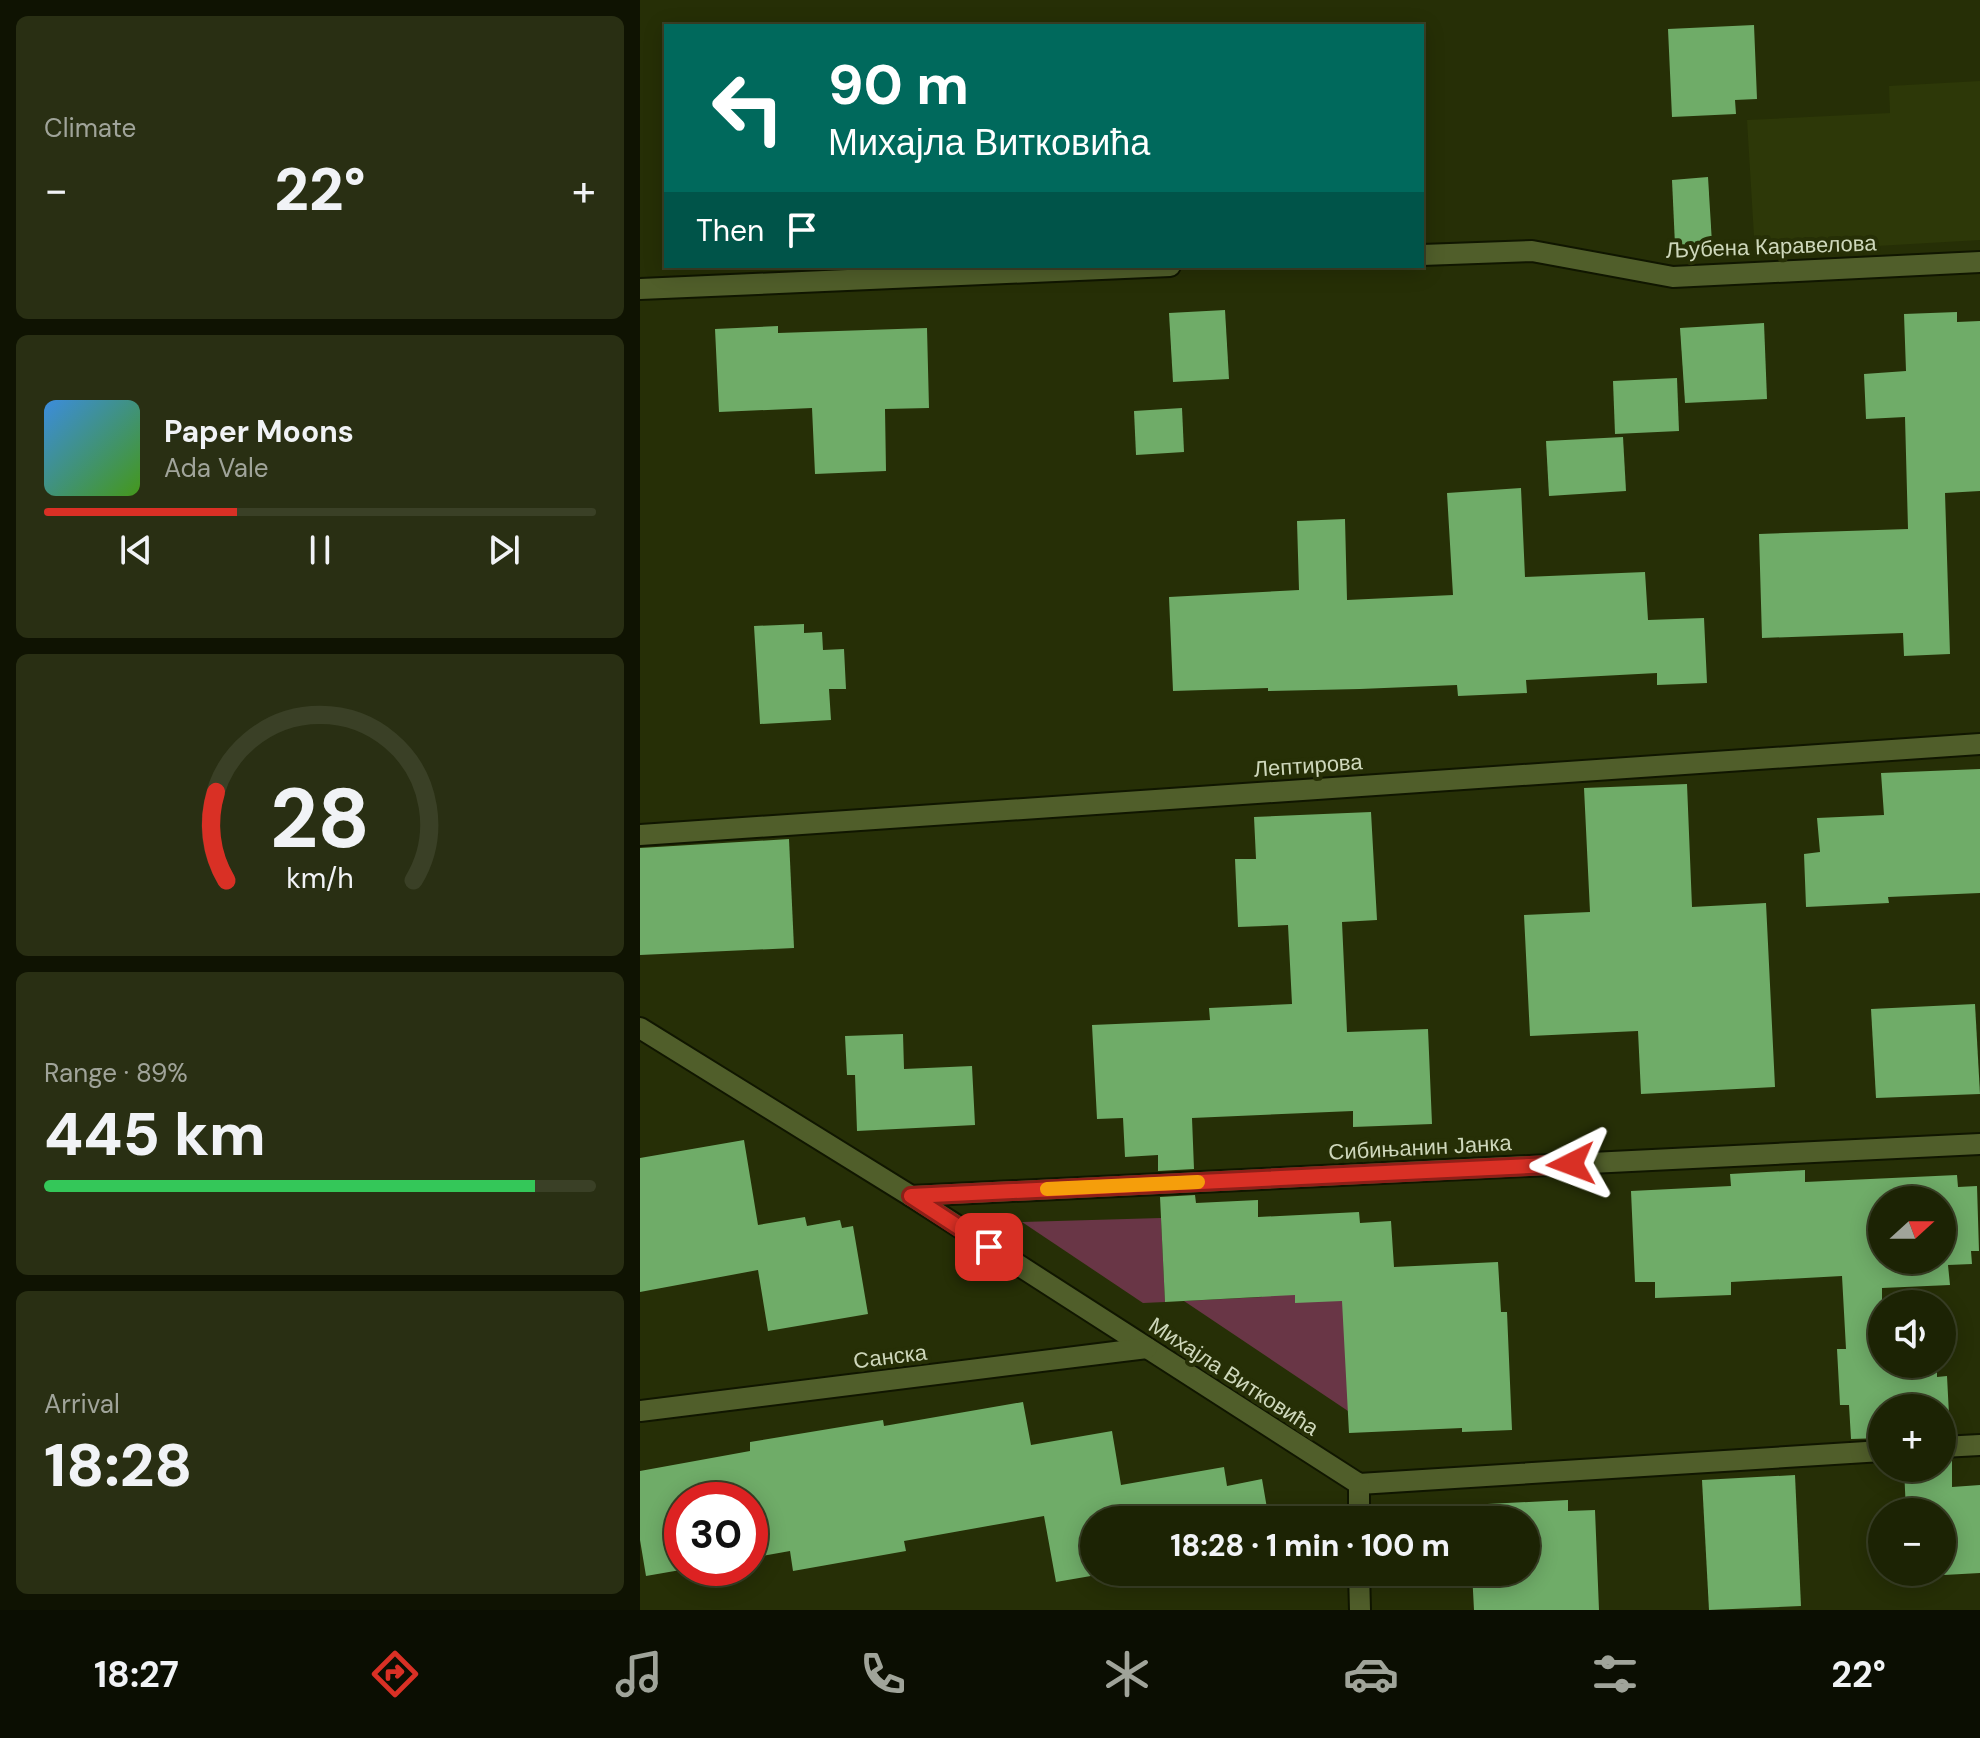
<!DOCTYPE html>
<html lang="en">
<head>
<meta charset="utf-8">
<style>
  :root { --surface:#1c2304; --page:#292f13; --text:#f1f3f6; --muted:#a0a49a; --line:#3a4026; --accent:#d93025 }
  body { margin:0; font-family:"DM Sans",sans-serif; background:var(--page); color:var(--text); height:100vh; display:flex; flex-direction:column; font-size:30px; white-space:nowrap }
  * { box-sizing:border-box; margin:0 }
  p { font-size:26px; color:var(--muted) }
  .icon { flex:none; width:44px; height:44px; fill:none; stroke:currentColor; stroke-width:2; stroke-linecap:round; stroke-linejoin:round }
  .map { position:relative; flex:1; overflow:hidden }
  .sheet { display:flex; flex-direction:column; gap:16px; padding:16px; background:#0f1302; width:640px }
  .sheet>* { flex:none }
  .guide { position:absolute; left:24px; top:24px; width:760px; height:244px; border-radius:0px; box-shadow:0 4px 20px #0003,0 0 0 2px var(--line); background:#00695c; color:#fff; overflow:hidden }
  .needle { width:52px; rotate:69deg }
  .fabs { position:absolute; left:1228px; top:1186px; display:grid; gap:16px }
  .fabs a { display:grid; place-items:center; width:88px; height:88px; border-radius:50%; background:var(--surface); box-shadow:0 4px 20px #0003,0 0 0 2px var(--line); font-size:40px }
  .speed { position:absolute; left:24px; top:1482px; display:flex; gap:16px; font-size:40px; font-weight:700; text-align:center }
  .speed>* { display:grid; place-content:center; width:104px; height:104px; border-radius:50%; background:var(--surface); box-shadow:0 4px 20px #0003,0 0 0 2px var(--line); line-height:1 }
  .speed .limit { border:12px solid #d22; background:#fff; color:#111 }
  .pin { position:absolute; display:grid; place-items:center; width:68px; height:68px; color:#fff; margin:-34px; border-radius:16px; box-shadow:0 4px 12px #0006 }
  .me { position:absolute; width:88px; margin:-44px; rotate:267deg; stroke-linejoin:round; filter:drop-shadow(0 0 6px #0008) }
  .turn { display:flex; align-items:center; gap:28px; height:168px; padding:0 32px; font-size:36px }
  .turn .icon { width:104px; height:104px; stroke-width:2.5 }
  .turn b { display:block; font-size:56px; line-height:68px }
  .then { display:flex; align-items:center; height:76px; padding:0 32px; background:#0003; gap:16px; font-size:30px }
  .big { font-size:60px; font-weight:800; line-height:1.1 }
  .sheet .widget { flex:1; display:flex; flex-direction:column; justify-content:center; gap:12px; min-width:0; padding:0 28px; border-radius:12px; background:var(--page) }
  .sheet .dial { align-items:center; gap:0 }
  .dial svg { height:208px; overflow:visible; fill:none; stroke:var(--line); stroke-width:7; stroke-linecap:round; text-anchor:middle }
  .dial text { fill:var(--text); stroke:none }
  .song { display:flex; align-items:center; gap:24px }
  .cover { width:96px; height:96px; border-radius:12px; background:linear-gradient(135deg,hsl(210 70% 55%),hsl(100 70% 35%)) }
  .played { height:8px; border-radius:4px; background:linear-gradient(90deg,var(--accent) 35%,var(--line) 35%) }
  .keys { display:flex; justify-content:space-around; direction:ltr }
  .heat { display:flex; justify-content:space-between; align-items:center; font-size:44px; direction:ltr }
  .charge { height:12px; border-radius:6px; background:linear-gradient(90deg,#34c759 89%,var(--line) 0) }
  .trip { position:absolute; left:440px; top:1506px; width:460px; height:80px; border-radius:40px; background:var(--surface); box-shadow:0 4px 20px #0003,0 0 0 2px var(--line); font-weight:800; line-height:80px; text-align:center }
  .menu { display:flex; height:128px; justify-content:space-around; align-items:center; background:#0b0e02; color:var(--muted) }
  .menu .icon { width:56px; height:56px }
  .menu .on { color:var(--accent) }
  .menu b { font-size:36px; color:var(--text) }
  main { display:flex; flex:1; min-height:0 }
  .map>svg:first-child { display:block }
  .built { fill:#2d3808 }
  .green { fill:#693646 }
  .building { fill:#6fac68; fill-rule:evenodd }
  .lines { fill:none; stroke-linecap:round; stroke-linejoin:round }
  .street-casing { stroke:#101600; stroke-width:24 }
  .street { stroke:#505e2a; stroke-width:20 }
  .route-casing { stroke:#8d1f18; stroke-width:20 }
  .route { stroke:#d93025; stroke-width:14 }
  .slow { stroke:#f59e0b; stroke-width:14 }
  .labels { text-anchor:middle; stroke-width:8; stroke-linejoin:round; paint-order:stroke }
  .street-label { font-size:22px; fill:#ced7bb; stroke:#262f06 }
</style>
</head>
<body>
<main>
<section class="sheet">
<div class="widget"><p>Climate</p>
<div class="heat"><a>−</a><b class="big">22°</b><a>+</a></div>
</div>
<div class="widget">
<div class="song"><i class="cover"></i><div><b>Paper Moons</b><p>Ada Vale</p></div></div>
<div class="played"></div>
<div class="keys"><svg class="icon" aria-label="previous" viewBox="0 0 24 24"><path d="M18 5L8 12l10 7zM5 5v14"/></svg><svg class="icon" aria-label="pause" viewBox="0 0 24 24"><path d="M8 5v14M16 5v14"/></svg><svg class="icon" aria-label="next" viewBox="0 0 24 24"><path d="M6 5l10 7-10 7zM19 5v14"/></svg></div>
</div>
<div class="widget dial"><svg viewBox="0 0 100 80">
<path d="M14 69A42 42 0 1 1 86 69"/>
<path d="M14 69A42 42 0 0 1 10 35" stroke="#d93025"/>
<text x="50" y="56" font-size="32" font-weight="700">28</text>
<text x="50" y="72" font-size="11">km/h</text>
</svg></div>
<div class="widget"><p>Range · 89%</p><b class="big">445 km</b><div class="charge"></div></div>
<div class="widget"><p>Arrival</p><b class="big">18:28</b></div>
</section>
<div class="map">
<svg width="1340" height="1610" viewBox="0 0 1340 1610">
  <rect width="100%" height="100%" fill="#262f06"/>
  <polygon class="built" points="1340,81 1340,240 1115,253 1107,120 1250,113 1249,86"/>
  <g class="green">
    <polygon points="521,1218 525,1302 503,1303 382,1222"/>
    <polygon points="621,1265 755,1298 708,1411 544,1301 622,1297"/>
  </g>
  <g class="building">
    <polygon points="1114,25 1117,99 1095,100 1096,114 1032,117 1028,29"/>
    <polygon points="1068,177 1072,243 1035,245 1032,180"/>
    <polygon points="585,310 589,379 533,382 529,313"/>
    <polygon points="1317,312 1317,322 1340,321 1340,491 1305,493 1310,654 1264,656 1263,633 1122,638 1119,534 1268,529 1265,417 1226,419 1224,374 1266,371 1264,314"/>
    <polygon points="1124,323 1127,399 1045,403 1040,328"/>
    <polygon points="138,326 138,333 287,328 289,408 245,409 246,471 175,474 172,408 79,412 75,329"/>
    <polygon points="1037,378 1039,431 975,434 973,381"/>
    <polygon points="542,408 544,452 496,455 494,411"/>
    <polygon points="983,437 986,491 909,496 906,441"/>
    <polygon points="881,488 885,577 1005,572 1008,620 1064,618 1067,683 1017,685 1017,673 886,680 887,693 818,696 817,685 720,689 628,691 628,688 533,691 529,597 659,590 657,521 705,519 707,600 813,595 807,493"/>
    <polygon points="164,624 164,633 182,632 183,650 204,649 206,689 189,689 191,720 120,724 114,626"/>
    <polygon points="1340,769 1340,893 1248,897 1249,903 1166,907 1164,854 1180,852 1177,818 1244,815 1241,773"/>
    <polygon points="1047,784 1052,907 1126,903 1135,1087 1001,1094 998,1031 890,1036 884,915 950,912 944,788"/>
    <polygon points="731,812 737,920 702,922 707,1032 788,1029 792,1124 713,1127 713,1111 552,1118 554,1169 518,1171 518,1155 485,1157 483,1118 457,1119 452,1025 570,1020 569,1008 652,1004 648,925 598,927 595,859 616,859 614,817"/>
    <polygon points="149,839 154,948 0,955 0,848"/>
    <polygon points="1335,1004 1340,1094 1236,1098 1231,1009"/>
    <polygon points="263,1034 264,1069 332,1066 335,1125 217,1131 215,1075 207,1075 205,1036"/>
    <polygon points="104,1140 118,1225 165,1217 167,1226 200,1220 202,1228 213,1226 228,1314 128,1331 118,1270 0,1292 0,1158"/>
    <path d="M1165 1170V1182L1317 1175 1318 1187 1337 1186 1339 1251H1331L1332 1264 1308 1265 1310 1285 1242 1288V1364H1297V1377L1307 1376 1310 1434H1302V1408H1242V1438L1211 1439 1209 1405H1200L1197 1349H1206L1202 1276 1091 1282V1295L1015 1298V1282H995L991 1191 1091 1186 1090 1174ZM1242 1200H1302V1260H1242Z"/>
    <polygon points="555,1195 556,1203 618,1200 618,1217 719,1212 720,1223 751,1221 754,1267 858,1262 861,1312 867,1312 872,1430 822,1432 822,1428 709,1433 702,1301 655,1303 655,1295 525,1302 520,1197"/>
    <polygon points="383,1402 391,1445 472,1431 481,1485 584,1467 587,1486 622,1479 629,1520 454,1520 454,1572 474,1572 416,1582 404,1516 264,1541 266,1551 153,1571 150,1551 110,1558 110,1500 42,1500 42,1568 52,1568 6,1576 0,1540 0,1471 110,1451 110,1442 243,1420 244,1426"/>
    <polygon points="1302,1460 1312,1460 1312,1487 1340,1485 1340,1573 1304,1575 1302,1512 1266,1512 1264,1468 1302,1468"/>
    <polygon points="1155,1475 1161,1606 1069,1610 1062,1480"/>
    <polygon points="928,1500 928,1511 955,1510 959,1610 834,1610 832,1572 886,1572 886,1520 829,1520 828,1505"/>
    <polygon points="557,1572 638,1572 638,1573 560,1586"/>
  </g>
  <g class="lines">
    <defs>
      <g id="street">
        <polyline points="782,255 892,251 1033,277 1340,262"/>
        <polyline points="0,289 530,266"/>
        <polyline points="0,835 1340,744"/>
        <polyline points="0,1028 271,1196 719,1484 1242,1451"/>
        <polyline points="271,1196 1340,1144"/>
        <polyline points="0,1411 507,1348"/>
        <polyline points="1302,1447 1340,1445"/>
        <polyline points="719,1484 719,1520"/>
        <polyline points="719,1572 720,1610"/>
      </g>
    </defs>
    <use href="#street" class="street-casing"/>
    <use href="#street" class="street"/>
  </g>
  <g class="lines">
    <defs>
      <polyline id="route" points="349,1247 271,1196 931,1164"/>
    </defs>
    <use href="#route" class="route-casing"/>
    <use href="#route" class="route"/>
    <polyline class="slow" points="407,1189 558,1182"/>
  </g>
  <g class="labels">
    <g class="street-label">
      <text transform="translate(1131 246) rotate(-2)" y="8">Љубена Каравелова</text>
      <text transform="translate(668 765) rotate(-4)" y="8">Лептирова</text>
      <text transform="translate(780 1147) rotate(-3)" y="8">Сибињанин Јанка</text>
      <text transform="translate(250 1356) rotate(-7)" y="8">Санска</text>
      <text transform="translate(594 1376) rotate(33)" y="8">Михајла Витковића</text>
    </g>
  </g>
</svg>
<div class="fabs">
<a><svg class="needle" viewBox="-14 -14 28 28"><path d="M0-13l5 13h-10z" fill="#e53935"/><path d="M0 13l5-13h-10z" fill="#a0a49a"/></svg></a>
<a><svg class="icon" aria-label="sound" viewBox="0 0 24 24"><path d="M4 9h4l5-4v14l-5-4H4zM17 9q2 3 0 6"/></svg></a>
<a>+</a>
<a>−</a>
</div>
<div class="speed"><div class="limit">30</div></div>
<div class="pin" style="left:349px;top:1247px;background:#d93025"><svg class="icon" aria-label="arrive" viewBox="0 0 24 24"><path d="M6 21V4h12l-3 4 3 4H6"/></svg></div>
<svg class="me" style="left:931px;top:1164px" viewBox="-20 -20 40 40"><path d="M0-17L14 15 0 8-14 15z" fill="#d93025" stroke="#fff" stroke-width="4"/></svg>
<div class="trip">18:28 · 1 min · 100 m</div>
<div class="guide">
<div class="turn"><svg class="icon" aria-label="left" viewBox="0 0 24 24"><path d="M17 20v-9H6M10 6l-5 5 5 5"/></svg><div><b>90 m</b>Михајла Витковића</div></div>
<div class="then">Then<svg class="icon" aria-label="arrive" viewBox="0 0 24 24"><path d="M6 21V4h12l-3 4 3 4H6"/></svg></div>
</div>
</div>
</main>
<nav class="menu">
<b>18:27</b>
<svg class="icon on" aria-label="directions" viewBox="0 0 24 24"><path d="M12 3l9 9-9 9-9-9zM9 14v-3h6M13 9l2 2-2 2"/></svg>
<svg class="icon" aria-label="music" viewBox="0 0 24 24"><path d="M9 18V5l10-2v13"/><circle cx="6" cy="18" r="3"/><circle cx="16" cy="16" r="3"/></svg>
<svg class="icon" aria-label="phone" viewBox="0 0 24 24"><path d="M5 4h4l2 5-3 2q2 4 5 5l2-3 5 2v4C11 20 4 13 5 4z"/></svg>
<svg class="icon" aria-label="climate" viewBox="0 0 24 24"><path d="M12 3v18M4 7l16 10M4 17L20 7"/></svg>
<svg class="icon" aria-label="car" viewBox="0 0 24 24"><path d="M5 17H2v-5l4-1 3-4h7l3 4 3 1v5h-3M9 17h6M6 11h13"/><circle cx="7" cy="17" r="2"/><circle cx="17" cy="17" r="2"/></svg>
<svg class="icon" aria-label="filters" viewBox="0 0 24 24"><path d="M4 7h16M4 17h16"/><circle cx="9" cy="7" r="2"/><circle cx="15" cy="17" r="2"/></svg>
<b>22°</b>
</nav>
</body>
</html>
